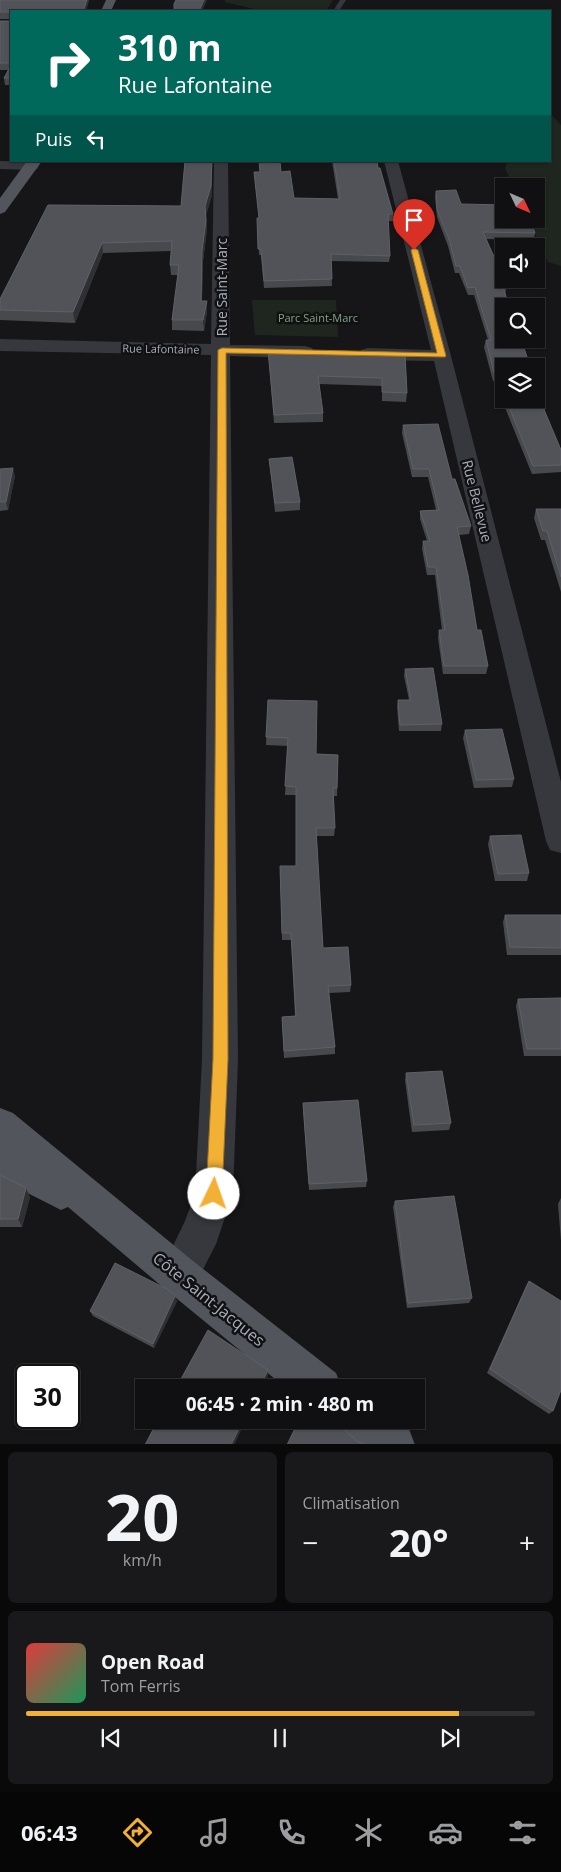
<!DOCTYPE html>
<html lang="fr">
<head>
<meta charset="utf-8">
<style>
  :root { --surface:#101012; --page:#19191b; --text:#f1f3f6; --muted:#9c9d9f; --line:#303032; --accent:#f2b134 }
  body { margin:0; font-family:"Open Sans",sans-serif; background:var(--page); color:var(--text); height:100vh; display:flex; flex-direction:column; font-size:19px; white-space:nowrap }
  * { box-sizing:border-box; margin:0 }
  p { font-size:16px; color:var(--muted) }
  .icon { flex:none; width:28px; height:28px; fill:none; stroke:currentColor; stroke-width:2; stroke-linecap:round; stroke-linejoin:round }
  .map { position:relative; height:1444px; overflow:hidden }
  .drawer { display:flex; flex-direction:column; gap:8px; padding:8px; background:#09090a; flex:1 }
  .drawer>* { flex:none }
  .hud { position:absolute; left:10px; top:10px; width:541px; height:152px; border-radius:0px; box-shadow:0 1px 4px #0004,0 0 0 1px var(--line); background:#00695c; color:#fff; overflow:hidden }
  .needle { width:32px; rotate:134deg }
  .fabs { position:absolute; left:495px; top:178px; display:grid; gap:10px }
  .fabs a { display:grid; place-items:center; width:50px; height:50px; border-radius:0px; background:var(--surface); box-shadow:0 1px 4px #0004,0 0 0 1px var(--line); font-size:25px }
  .speed { position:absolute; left:15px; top:1364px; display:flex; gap:10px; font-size:25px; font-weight:700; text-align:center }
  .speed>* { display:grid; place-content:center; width:65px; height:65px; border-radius:50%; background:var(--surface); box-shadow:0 1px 4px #0004,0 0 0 1px var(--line); line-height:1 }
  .speed .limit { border:2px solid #111; border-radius:8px; background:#fff; color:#111 }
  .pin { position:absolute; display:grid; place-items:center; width:42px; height:42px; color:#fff; margin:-51px -21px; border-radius:50% 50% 50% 0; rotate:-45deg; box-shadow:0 0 5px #0007 }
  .pin .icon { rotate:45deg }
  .me { position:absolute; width:55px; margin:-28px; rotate:3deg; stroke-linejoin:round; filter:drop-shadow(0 0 4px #0008) }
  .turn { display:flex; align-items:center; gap:18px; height:105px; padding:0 25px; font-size:22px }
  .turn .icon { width:65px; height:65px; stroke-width:2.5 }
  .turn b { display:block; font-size:35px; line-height:42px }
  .then { display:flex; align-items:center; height:48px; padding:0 25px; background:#0003; gap:10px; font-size:19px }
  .big { font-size:38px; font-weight:700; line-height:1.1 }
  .drawer .widget { flex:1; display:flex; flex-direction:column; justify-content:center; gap:8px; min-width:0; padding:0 18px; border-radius:8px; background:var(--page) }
  .drawer .dial { align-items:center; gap:0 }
  .dial b { font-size:65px; line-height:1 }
  .song { display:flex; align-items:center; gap:15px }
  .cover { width:60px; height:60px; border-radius:8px; background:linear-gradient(135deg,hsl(0 70% 55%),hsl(150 70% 35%)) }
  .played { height:5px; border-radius:2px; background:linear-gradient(90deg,var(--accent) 85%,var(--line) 85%) }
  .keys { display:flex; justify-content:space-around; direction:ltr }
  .heat { display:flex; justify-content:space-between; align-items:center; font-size:28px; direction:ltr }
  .drawer .tiles { flex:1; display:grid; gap:8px; grid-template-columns:1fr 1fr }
  .widget:last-child { grid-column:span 2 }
  .trip { position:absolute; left:135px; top:1379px; width:290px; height:50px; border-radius:0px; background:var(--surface); box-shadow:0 1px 4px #0004,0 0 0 1px var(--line); font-weight:700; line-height:50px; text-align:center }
  .dock { display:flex; height:80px; justify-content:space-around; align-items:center; background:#060607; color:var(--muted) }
  .dock .icon { width:35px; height:35px }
  .dock .on { color:var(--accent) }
  .dock b { font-size:22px; color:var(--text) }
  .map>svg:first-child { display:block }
  .green { fill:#1e261f }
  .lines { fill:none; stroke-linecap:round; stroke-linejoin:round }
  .lane { fill:#37383d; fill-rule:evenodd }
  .street { fill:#37383d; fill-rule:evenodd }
  .primary { fill:#53555c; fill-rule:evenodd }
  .wall { fill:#47494d }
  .shaded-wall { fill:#2f3033 }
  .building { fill:#525359; stroke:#5f6168 }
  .route { fill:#f2b134; stroke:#9d7322 }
  .labels { text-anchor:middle; stroke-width:5; stroke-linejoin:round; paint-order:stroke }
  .far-park-label { font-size:11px; fill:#7fa381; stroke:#111113 }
  .far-street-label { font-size:11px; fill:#a8adb8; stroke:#111113 }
  .street-label { font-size:14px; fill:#a8adb8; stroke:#111113 }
  .near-street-label { font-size:16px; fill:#a8adb8; stroke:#111113 }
</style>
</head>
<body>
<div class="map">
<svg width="561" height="1445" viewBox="0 0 561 1445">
  <rect width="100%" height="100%" fill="#161618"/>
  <g class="green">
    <polygon points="225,0 333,0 326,11 262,11 225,2"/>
    <polygon points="550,113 561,125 561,266 548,262 528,219 536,219 536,186 513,186 505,168 508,161 550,161"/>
    <polygon points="252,300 336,300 338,337 255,335"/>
  </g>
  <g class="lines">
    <polygon class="lane" points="340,0 346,0 339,11 333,11"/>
    <g class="street">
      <polygon points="0,161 32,162 37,163 39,166 37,169 32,170 0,169"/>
      <polygon points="214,161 228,161 230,345 305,346 312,348 314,352 312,356 305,358 230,356 238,1059 233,1194 216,1244 193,1289 179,1295 165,1289 159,1275 185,1221 195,1194 202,1059 211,355 0,351 0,339 211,344"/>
      <polygon points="384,161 398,161 451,356 561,782 561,853 550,850 546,841 434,361 368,360 361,358 359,354 361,350 368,348 431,350"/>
    </g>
    <g class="primary">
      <polygon points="106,0 116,0 111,11 101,11"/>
      <polygon points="27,161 42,161 5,212 0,214 0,198"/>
      <polygon points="0,1108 13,1113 193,1261 336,1373 342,1388 286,1388 165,1289 68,1207 61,1210 0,1179"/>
      <polygon points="340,1420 397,1420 409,1429 415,1445 358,1445 347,1435"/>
    </g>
  </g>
  <g class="wall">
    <polygon points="0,0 89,0 86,11 11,11 11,19 0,19"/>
    <polygon points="0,21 11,21 11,85 5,85 4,78 9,70 0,70"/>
    <polygon points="185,161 212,161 212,195 206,215 207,229 203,261 202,301 207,311 204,331 172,330 172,320 178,275 171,275 170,265 171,251 103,253 75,323 0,320 0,299 48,205 181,206"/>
    <polygon points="332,161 377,161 378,168 393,214 393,221 388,221 390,256 389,262 331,261 332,286 264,288 261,255 259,255 257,218 259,218 254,172 281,172 294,198 338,199"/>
    <polygon points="436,191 461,204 535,233 534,240 486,239 507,286 505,294 504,399 536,399 545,412 561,450 561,472 532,474 506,410 498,381 493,381 484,347 486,340 488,340 474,295 468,295 459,273 455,273 448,246 437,217 435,197"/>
    <polygon points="268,350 405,354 407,393 406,402 382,401 382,386 319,384 323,413 323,422 274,423"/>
    <polygon points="403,425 452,479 471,526 469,534 459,535 477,630 488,666 486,674 443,674 438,638 439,630 442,630 435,575 427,575 422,549 423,541 427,541 420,519 420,511 436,510 428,477 412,477 402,433"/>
    <polygon points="269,459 300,502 300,510 275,512 270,467"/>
    <polygon points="0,469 15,476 8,510 0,511"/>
    <polygon points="536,509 561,509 561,592 545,540 541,540 534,518"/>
    <polygon points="405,669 442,724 441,731 399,731 397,707 398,700 409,700 404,676"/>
    <polygon points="268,700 316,754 338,755 337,796 333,796 335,828 334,836 316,836 323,948 351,985 350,992 329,993 335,1047 335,1054 284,1058 282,1017 295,1016 291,940 282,940 280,866 296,866 296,795 285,795 288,746 266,745"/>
    <polygon points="465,730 514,779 512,787 474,788 463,738"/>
    <polygon points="490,836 529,873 527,881 495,881 488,844"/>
    <polygon points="505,915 561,915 561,955 507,955 503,922"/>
    <polygon points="561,998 561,1056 524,1056 516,1006 518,999"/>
    <polygon points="406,1073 451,1123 449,1130 412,1132 405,1080"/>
    <polygon points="303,1103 367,1181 366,1187 309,1190 303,1110"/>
    <polygon points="0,1175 30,1197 22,1227 0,1227"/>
    <polygon points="561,1198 561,1241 558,1204"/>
    <polygon points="395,1201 472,1298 469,1303 407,1308 393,1207"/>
    <polygon points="529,1281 553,1411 549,1414 487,1373 526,1286"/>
    <polygon points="177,1301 154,1348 93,1316 90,1311"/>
  </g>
  <g class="shaded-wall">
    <polygon points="87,0 89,0 86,11 83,11"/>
    <polygon points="204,0 207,0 202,11 199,11"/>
    <polygon points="212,161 212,195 206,215 205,206"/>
    <polygon points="206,220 207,229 203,261 201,311 201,301 202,251"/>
    <polygon points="102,243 103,253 75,323 73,312"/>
    <polygon points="207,301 207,311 204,331 203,320"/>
    <polygon points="13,468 15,476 8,510 6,502"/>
    <polygon points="26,1188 30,1197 22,1227 18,1219"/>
    <polygon points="175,1296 177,1301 154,1348 153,1344"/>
    <polygon points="268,1370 268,1376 262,1388 259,1388"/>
    <polygon points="243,1420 246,1420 234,1445 231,1445"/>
  </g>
  <g class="building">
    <polygon points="0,0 87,0 83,11 11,11 11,12 0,12"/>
    <polygon points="176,0 204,0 199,11 174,11 174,4"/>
    <rect x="231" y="10" width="23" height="1"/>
    <rect x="0" y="21" width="11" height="42"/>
    <polygon points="11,65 11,78 4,78"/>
    <polygon points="185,161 212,161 211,186 205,206 206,220 202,251 201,301 207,301 203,320 172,320 179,265 170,265 172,241 102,243 73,312 0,310 0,299 48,205 181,206"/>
    <polygon points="259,161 280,161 281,172 290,171 294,198 340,199 334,161 377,161 378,168 380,168 393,214 388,214 390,256 331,254 332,279 264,281 261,249 258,249 257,218 259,218 254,172 260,172"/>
    <polygon points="456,190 461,204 504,205 504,219 530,219 535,233 483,232 507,286 503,287 509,306 504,306 504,339 521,339 530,366 504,366 504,389 499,373 494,373 486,340 491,340 475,287 468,288 460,266 456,266 449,239 437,210 436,191"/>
    <polygon points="268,350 405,354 407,393 382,392 382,378 318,376 323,413 274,415"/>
    <polygon points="536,385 545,412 561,450 561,465 533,466 507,402 506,399 536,399"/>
    <polygon points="438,424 452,479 455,479 471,526 457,527 468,575 477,630 481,630 488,666 444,666 439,630 445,630 436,567 428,567 423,541 430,541 420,511 439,510 429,469 413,469 403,425"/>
    <polygon points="292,457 300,502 275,503 269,459"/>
    <polygon points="13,468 6,502 0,502 0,469"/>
    <polygon points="536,509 561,509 561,577 547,531 543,531"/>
    <polygon points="433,668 442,724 400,725 398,700 411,700 405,669"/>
    <polygon points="268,700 317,701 316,754 338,755 337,788 333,788 335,828 316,828 323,948 348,947 351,985 328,986 335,1047 284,1051 282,1017 296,1016 291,933 282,933 280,866 296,866 296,787 285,786 288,738 266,737"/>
    <polygon points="502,729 514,779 476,780 465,730"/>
    <polygon points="521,835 529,873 498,874 490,836"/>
    <polygon points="505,915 561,915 561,948 510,947"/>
    <polygon points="561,998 561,1049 527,1049 518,999"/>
    <polygon points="442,1071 451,1123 414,1125 406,1073"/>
    <polygon points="358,1100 367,1181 309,1184 303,1103"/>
    <polygon points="0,1175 26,1188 18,1219 0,1219"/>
    <polygon points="454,1196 472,1298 408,1303 395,1201"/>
    <polygon points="115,1263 167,1289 175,1296 153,1344 90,1311"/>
    <polygon points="529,1281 561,1301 561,1390 553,1411 490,1369"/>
    <polygon points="208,1330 268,1370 259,1388 176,1388"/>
    <polygon points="158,1420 243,1420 231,1445 145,1445"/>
    <polygon points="299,1420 330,1420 346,1431 358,1442 363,1443 362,1445 287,1445"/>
  </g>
  <polygon class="route" points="414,248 418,250 446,356 445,357 226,353 228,1059 222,1194 220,1200 214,1202 208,1200 206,1194 213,1059 218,350 222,348 437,353 411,250"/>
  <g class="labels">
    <g class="far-park-label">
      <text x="318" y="322">Parc Saint-Marc</text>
    </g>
    <g class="far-street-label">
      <text transform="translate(161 349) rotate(1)" y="4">Rue Lafontaine</text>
    </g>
    <g class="street-label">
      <text transform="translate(222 287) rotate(-90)" y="5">Rue Saint-Marc</text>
      <text transform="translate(477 501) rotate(76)" y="5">Rue Bellevue</text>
    </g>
    <g class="near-street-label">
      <text transform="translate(209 1299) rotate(39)" y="6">Côte Saint-Jacques</text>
    </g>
  </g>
</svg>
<div class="fabs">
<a><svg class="needle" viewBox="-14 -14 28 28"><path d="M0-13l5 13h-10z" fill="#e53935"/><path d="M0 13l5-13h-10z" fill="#9c9d9f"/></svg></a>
<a><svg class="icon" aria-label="sound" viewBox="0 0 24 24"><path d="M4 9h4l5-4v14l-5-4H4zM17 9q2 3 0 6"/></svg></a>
<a><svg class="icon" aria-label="search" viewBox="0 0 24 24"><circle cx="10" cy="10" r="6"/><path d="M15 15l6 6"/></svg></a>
<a><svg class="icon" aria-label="layers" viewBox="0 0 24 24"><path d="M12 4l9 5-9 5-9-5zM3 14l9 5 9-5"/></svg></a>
</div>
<div class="speed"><div class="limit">30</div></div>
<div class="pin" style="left:414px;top:250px;background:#d93025"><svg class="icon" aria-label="arrive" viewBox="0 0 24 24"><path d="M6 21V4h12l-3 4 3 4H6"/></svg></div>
<svg class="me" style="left:214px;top:1194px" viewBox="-20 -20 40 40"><circle r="19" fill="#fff"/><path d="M0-13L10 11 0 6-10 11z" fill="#f2b134"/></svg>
<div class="trip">06:45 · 2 min · 480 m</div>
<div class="hud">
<div class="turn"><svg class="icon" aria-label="right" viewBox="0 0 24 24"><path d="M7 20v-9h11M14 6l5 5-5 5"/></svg><div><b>310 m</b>Rue Lafontaine</div></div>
<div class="then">Puis<svg class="icon" aria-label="left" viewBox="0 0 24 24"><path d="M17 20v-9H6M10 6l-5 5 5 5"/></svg></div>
</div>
</div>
<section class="drawer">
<div class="tiles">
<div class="widget dial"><b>20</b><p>km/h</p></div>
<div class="widget"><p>Climatisation</p>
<div class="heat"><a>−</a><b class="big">20°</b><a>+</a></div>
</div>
<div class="widget">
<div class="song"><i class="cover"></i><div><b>Open Road</b><p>Tom Ferris</p></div></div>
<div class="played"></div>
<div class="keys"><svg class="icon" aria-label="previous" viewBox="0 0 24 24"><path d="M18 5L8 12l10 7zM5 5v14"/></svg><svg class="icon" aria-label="pause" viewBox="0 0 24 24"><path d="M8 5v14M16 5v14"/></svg><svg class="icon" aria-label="next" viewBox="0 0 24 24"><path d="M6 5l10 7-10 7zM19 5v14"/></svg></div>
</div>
</div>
</section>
<nav class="dock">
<b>06:43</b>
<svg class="icon on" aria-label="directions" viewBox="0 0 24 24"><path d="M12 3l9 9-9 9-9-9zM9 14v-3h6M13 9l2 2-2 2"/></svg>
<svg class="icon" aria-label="music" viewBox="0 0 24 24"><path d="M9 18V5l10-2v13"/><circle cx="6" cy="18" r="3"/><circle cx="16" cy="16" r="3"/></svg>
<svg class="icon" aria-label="phone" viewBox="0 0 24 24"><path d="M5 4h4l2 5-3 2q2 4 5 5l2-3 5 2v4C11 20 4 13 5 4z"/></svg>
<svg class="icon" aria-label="climate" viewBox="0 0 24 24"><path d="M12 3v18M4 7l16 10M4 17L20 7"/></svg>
<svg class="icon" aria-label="car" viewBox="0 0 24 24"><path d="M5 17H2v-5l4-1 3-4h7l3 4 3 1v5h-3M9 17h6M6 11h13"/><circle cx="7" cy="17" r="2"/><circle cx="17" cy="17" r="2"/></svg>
<svg class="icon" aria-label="filters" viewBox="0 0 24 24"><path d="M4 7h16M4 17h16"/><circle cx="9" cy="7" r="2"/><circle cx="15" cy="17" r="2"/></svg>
</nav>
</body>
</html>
